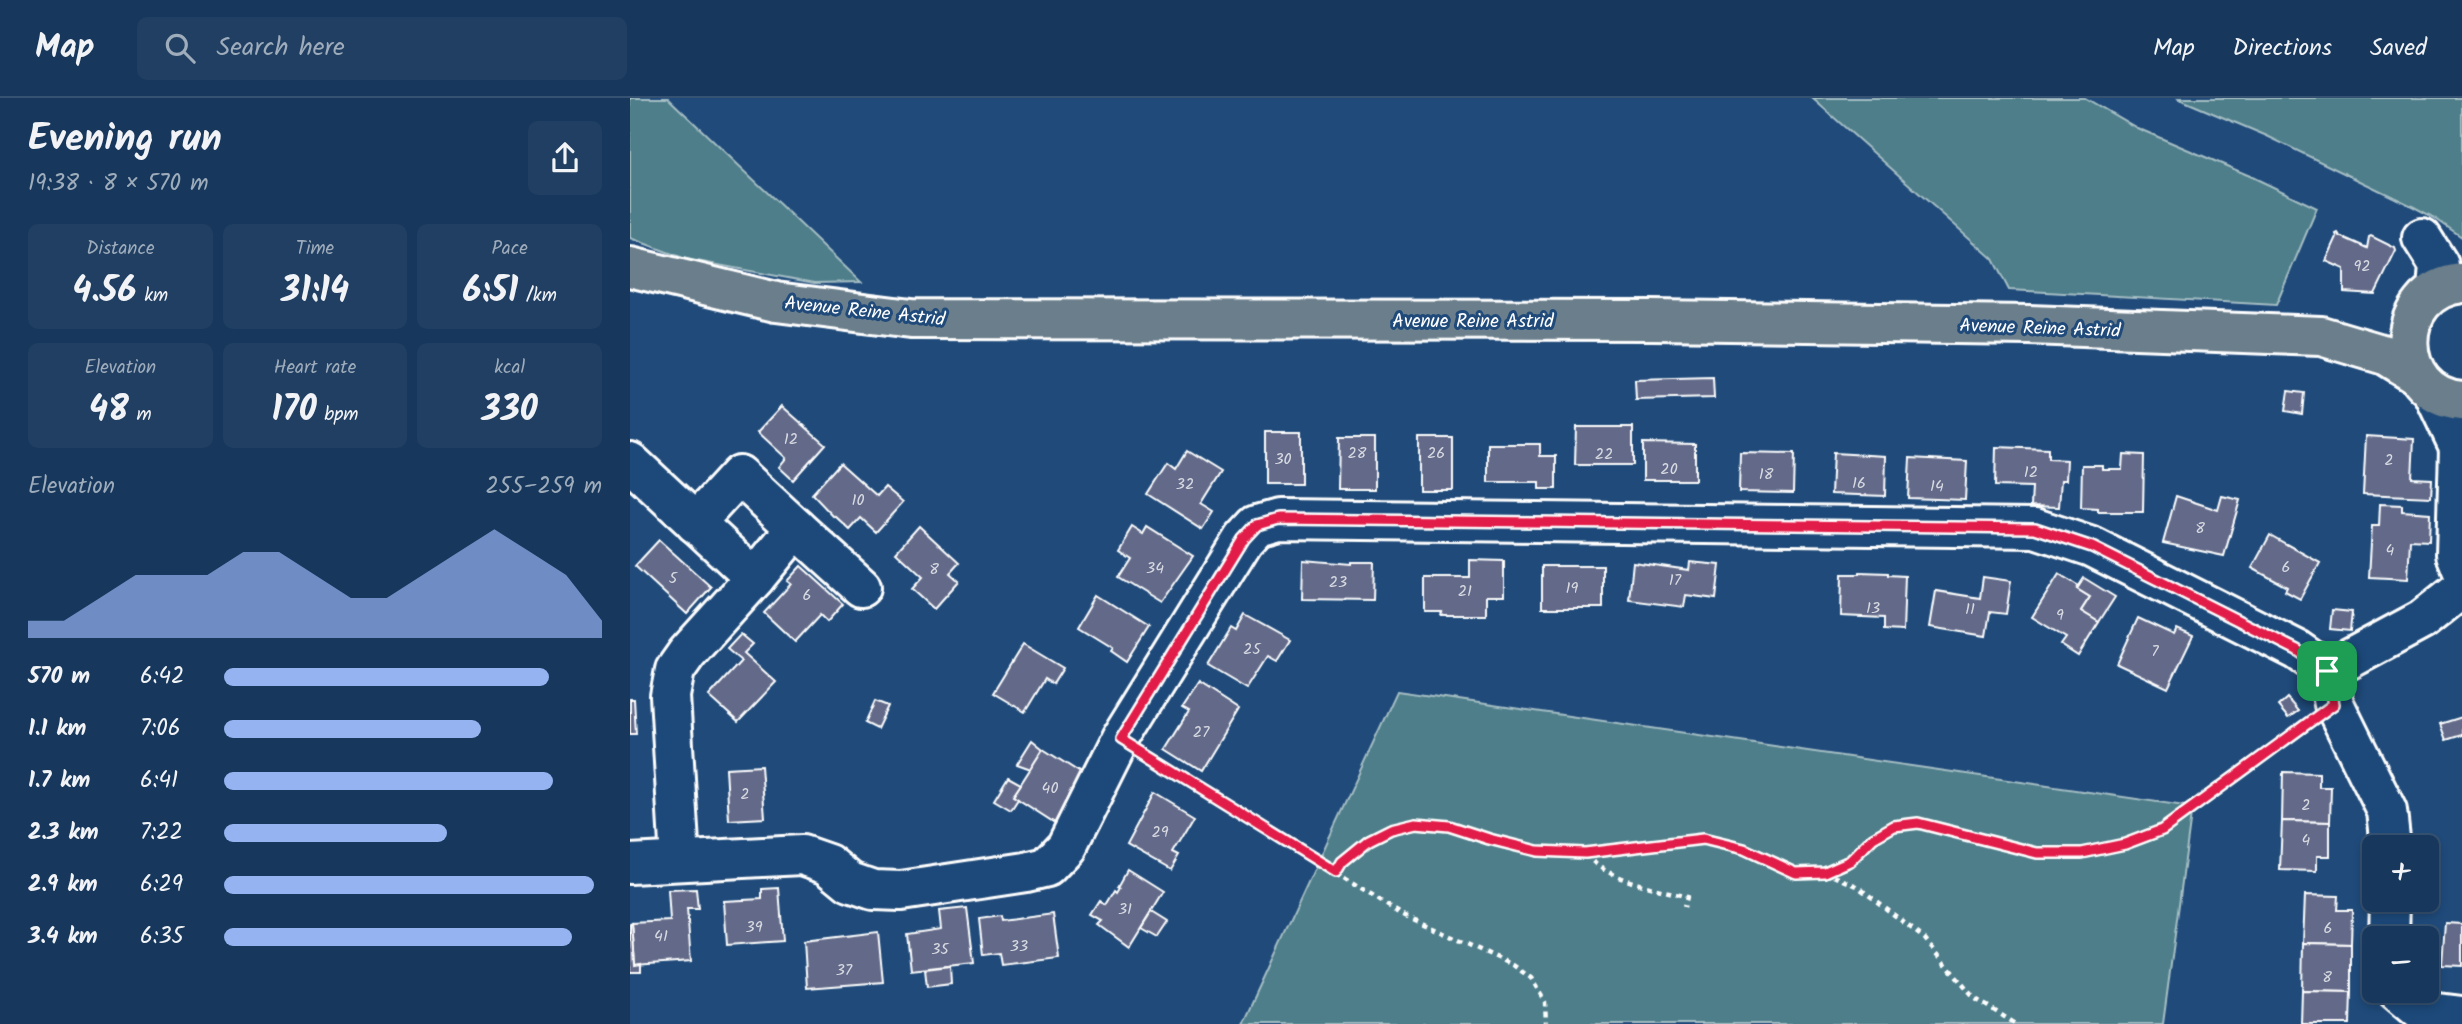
<!DOCTYPE html>
<html lang="en">
<head>
<meta charset="utf-8">
<style>
	body { margin:0; font-family:Kalam,sans-serif; background:#203f62; color:#f1f3f6; height:100vh; display:flex; flex-direction:column; font-size:26px; white-space:nowrap }
	* { box-sizing:border-box; margin:0 }
	p { font-size:23px; color:#9eacbb }
	.icon { flex:none; width:38px; height:38px; fill:none; stroke:currentColor; stroke-width:2; stroke-linecap:round; stroke-linejoin:round }
	.map { position:relative; flex:1; overflow:hidden }
	.drawer { display:flex; flex-direction:column; background:#17385c; width:630px }
	.drawer>* { flex:none }
	.buttons { position:absolute; left:1732px; top:737px; display:grid; gap:14px }
	.buttons a { display:grid; place-items:center; width:77px; height:77px; border-radius:10px; background:#17385c; box-shadow:0 4px 10px #0003,0 0 0 2px #365272; font-size:35px }
	.pin { position:absolute; display:grid; place-items:center; width:60px; height:60px; color:#fff; margin:-30px; border-radius:14px; box-shadow:0 4px 10px #0006 }
	.round { display:grid; place-items:center; flex:none; width:74px; height:74px; border-radius:10px; background:#203f62 }
	.summary { display:flex; align-items:center; justify-content:space-between; height:119px; padding:0 28px }
	h1 { font-size:38px; font-weight:700; line-height:52px }
	.metrics { display:grid; grid-template-columns:repeat(3,1fr); gap:10px; height:119px; padding:7px 28px }
	.metrics div { display:grid; align-content:center; border-radius:10px; background:#203f62; text-align:center }
	.metrics b { font-size:35px; font-weight:700 }
	.metrics small { font-size:19px; font-weight:400 }
	.metrics p { font-size:19px }
	.chart { height:196px; padding:14px 28px }
	.chart p { display:flex; justify-content:space-between }
	.chart svg { width:100%; height:126px; margin-top:7px; fill:#95b2f1; opacity:.7 }
	ul { padding:0 28px; list-style:none; font-size:23px }
	li { display:grid; grid-template-columns:112px 84px 1fr; align-items:center; height:52px }
	li i { height:18px; border-radius:9px; background:#95b2f1 }
	header { display:flex; align-items:center; gap:42px; box-sizing:border-box; height:98px; padding:0 35px; background:#17385c; border-bottom:2px solid #365272 }
	header strong { font-size:33px }
	nav { display:flex; gap:38px; margin-inline-start:auto; font-size:24px }
	.search { width:490px; height:63px; background:#203f62; display:flex; align-items:center; gap:18px; box-sizing:border-box; padding:0 24px; border-radius:10px; color:#9eacbb; font-size:26px }
	main { display:flex; flex:1; min-height:0 }
	.map>svg:first-child { display:block }
	.green { fill:#4d7e8a; stroke:#a6bec4; stroke-width:2 }
	.building { fill:#636b89; stroke:#fff; stroke-width:2 }
	.lines { fill:none; stroke-linecap:round; stroke-linejoin:round }
	.minor-casing { stroke:#fff; stroke-width:44 }
	.major-casing { stroke:#fff; stroke-width:44 }
	.path { stroke:#fff; stroke-width:4.5; stroke-dasharray:5 5; stroke-linecap:butt }
	.minor { stroke:#1f4a7a; stroke-width:38 }
	.major { stroke:#6b7e8b; stroke-width:38 }
	.route-casing { stroke:#fff; stroke-width:14 }
	.route { stroke:#e11d48; stroke-width:9 }
	.labels { text-anchor:middle; stroke-width:6; stroke-linejoin:round; paint-order:stroke }
	.number-label { font-size:16px; fill:#d8dae2 }
	.street-label { font-size:19px; fill:#fff; stroke:#1f4a7a }
</style>
</head>
<body>
<header>
<strong>Map</strong>
<div class="search"><svg class="icon" aria-label="search" viewBox="0 0 24 24"><circle cx="10" cy="10" r="6"/><path d="M15 15l6 6"/></svg>Search here</div>
<nav><a>Map</a><a>Directions</a><a>Saved</a></nav>
</header>
<main>
<section class="drawer">
<div class="summary"><div><h1>Evening run</h1><p>19:38 · 8 × 570 m</p></div><a class="round"><svg class="icon" aria-label="share" viewBox="0 0 24 24"><path d="M12 15V3M7 8l5-5 5 5M5 13v7h14v-7"/></svg></a></div>
<div class="metrics">
<div><p>Distance</p><b>4.56<small> km</small></b></div>
<div><p>Time</p><b>31:14</b></div>
<div><p>Pace</p><b>6:51<small> /km</small></b></div>
</div>
<div class="metrics">
<div><p>Elevation</p><b>48<small> m</small></b></div>
<div><p>Heart rate</p><b>170<small> bpm</small></b></div>
<div><p>kcal</p><b>330</b></div>
</div>
<div class="chart"><p><span>Elevation</span>255–259 m</p>
<svg viewBox="0 0 160 44" preserveAspectRatio="none"><path d="M0 44V38L10 38L20 30L30 22L40 22L50 22L60 14L70 14L80 22L90 30L100 30L110 22L120 14L130 6L140 14L150 22L160 38V44z"/></svg>
</div>
<ul>
<li><b>570 m</b>6:42<i style="width:86%"></i></li>
<li><b>1.1 km</b>7:06<i style="width:68%"></i></li>
<li><b>1.7 km</b>6:41<i style="width:87%"></i></li>
<li><b>2.3 km</b>7:22<i style="width:59%"></i></li>
<li><b>2.9 km</b>6:29<i style="width:98%"></i></li>
<li><b>3.4 km</b>6:35<i style="width:92%"></i></li>
</ul>
</section>
<div class="map">
<svg width="1832" height="926" viewBox="0 0 1832 926">
	<rect width="100%" height="100%" fill="#1f4a7a"/>
	<filter id="ink" filterUnits="userSpaceOnUse"><feTurbulence type="fractalNoise" baseFrequency=".0143" numOctaves="2"/><feDisplacementMap in="SourceGraphic" scale="14" xChannelSelector="R" yChannelSelector="G"/><feConvolveMatrix kernelMatrix="1 2 1 2 8 2 1 2 1" color-interpolation-filters="sRGB"/></filter>
	<g filter="url(#ink)">
		<g class="green">
			<polygon points="0,0 38,0 231,184 185,185 56,161 0,140"/>
			<polygon points="1182,0 1455,0 1507,30 1620,78 1687,110 1646,207 1379,192 1363,161"/>
			<polygon points="1547,0 1832,0 1832,139 1803,119 1784,109 1637,38"/>
			<polygon points="767,593 1562,709 1533,926 613,926"/>
		</g>
		<g class="building">
			<polygon points="1708,135 1710,138 1737,150 1739,139 1741,138 1765,150 1766,153 1745,196 1714,194 1714,171 1696,163 1707,139 1706,136"/>
			<polygon points="1083,280 1084,300 1006,302 1005,282"/>
			<polygon points="1658,293 1674,295 1672,316 1655,313"/>
			<polygon points="152,308 195,346 163,382 149,369 156,360 128,334"/>
			<polygon points="946,329 1003,329 1003,367 945,367"/>
			<rect x="635" y="334" width="36" height="52"/>
			<polygon points="1736,338 1784,341 1782,380 1802,381 1801,399 1733,396"/>
			<polygon points="709,340 745,340 745,391 708,391"/>
			<rect x="789" y="340" width="34" height="52"/>
			<polygon points="1013,345 1065,346 1065,382 1013,382"/>
			<polygon points="858,346 910,346 910,358 926,358 926,391 909,391 909,384 858,384"/>
			<polygon points="1366,349 1418,351 1418,361 1437,362 1436,382 1431,382 1429,409 1401,408 1402,389 1365,388"/>
			<polygon points="557,353 591,374 571,406 584,414 573,431 518,396 538,365 546,371"/>
			<polygon points="1110,355 1164,356 1163,395 1109,394"/>
			<polygon points="1203,355 1256,358 1255,398 1201,396"/>
			<polygon points="1493,356 1514,357 1513,414 1468,414 1468,411 1451,410 1452,367 1472,367 1472,371 1492,371"/>
			<polygon points="1280,360 1337,363 1335,402 1278,400"/>
			<polygon points="210,365 247,398 255,389 273,404 246,434 231,420 220,432 205,418 204,419 182,396"/>
			<polygon points="1546,398 1588,412 1592,398 1610,402 1594,458 1533,445"/>
			<polygon points="1750,406 1772,407 1772,413 1800,415 1799,443 1780,442 1778,481 1739,479 1742,428 1749,428"/>
			<polygon points="289,428 329,465 320,475 329,483 304,511 282,491 293,479 266,454"/>
			<polygon points="502,429 513,436 517,429 563,458 530,505 488,479 500,460 488,452"/>
			<polygon points="1640,437 1690,465 1670,501 1655,493 1657,489 1622,470"/>
			<polygon points="29,442 81,489 57,516 5,468"/>
			<polygon points="673,462 721,466 721,464 744,464 743,502 672,501"/>
			<polygon points="840,462 874,463 874,498 856,498 856,517 811,517 812,514 795,514 795,480 840,480"/>
			<polygon points="1003,464 1059,472 1060,464 1090,467 1086,501 1056,497 1054,509 999,502"/>
			<polygon points="171,468 213,506 197,524 190,517 165,544 134,515 161,486 157,483"/>
			<rect x="912" y="468" width="61" height="42"/>
			<polygon points="1230,474 1258,475 1258,477 1275,478 1273,533 1254,532 1254,520 1211,518 1212,476 1230,476"/>
			<polygon points="1429,476 1449,488 1447,491 1460,499 1451,513 1469,524 1448,558 1431,547 1436,540 1402,519"/>
			<polygon points="1353,479 1381,483 1376,516 1360,514 1356,538 1300,529 1306,493 1350,500"/>
			<polygon points="1454,480 1485,499 1469,524 1451,513 1460,499 1447,491"/>
			<polygon points="468,497 519,529 497,564 481,553 483,550 449,529"/>
			<polygon points="1702,512 1722,514 1720,533 1700,531"/>
			<polygon points="615,517 660,542 647,563 638,558 617,591 578,568 601,530 606,533"/>
			<polygon points="1508,520 1544,537 1547,531 1563,538 1538,590 1487,566"/>
			<polygon points="111,536 123,546 114,555 146,584 108,624 79,598 111,563 97,551"/>
			<polygon points="393,546 433,570 423,586 415,581 395,614 363,595"/>
			<polygon points="568,586 608,612 571,673 536,651 559,614 552,610"/>
			<polygon points="1657,600 1668,613 1658,620 1648,608"/>
			<polygon points="0,601 4,601 6,636 0,636"/>
			<polygon points="245,603 258,608 247,631 235,625"/>
			<polygon points="1832,619 1832,637 1816,642 1810,626"/>
			<polygon points="402,642 413,651 401,671 387,666"/>
			<polygon points="413,651 457,679 428,727 383,698"/>
			<polygon points="131,668 135,720 99,722 96,670"/>
			<polygon points="1653,674 1689,675 1689,689 1701,689 1700,724 1652,723"/>
			<polygon points="378,679 391,686 383,698 388,701 381,712 364,702"/>
			<polygon points="525,694 565,718 543,755 549,758 540,773 496,748"/>
			<polygon points="1652,723 1700,724 1700,758 1687,758 1687,773 1650,772"/>
			<polygon points="498,772 533,794 499,849 469,827 473,823 462,817 471,803 477,807 486,792 488,794 491,789 489,788"/>
			<polygon points="149,790 153,843 97,847 94,803 132,801 132,791"/>
			<polygon points="66,791 68,811 57,811 61,863 5,867 2,825 40,823 38,792"/>
			<polygon points="1675,797 1708,798 1707,812 1722,812 1721,846 1673,845"/>
			<polygon points="337,810 344,865 281,872 277,836 311,831 309,813"/>
			<polygon points="521,814 537,824 527,839 511,830"/>
			<polygon points="423,816 429,860 371,867 369,855 353,857 349,821 370,818 371,823"/>
			<polygon points="2,825 5,867 11,866 11,874 0,874 0,826"/>
			<polygon points="1815,825 1832,826 1832,868 1812,867"/>
			<polygon points="248,834 253,884 177,890 174,843"/>
			<polygon points="1673,845 1721,846 1721,894 1672,893"/>
			<polygon points="320,868 321,886 297,889 295,871"/>
			<polygon points="1672,893 1721,894 1720,926 1671,926"/>
		</g>
		<g class="lines">
			<defs>
				<g id="minor">
					<polyline points="1792,140 1809,167 1807,192"/>
					<polyline points="1803,294 1829,349 1826,456 1832,471"/>
					<polyline points="0,364 125,480 57,555 45,572 40,598 50,763"/>
					<polyline points="65,425 109,377 166,430 125,480"/>
					<polyline points="166,430 231,489"/>
					<polyline points="1697,573 1704,606 1757,713 1761,749"/>
					<polyline points="1697,573 1792,522 1832,490"/>
					<polyline points="0,766 172,757 198,766 220,784 243,792 271,793 396,774 417,769 436,749 490,641 614,441 627,427 648,421 1405,430 1462,449 1667,552 1697,573"/>
					<polyline points="1759,840 1760,802"/>
					<polyline points="1767,892 1792,913 1832,918"/>
				</g>
				<g id="major">
					<polyline points="0,169 146,204 281,221 1022,222 1399,227 1691,238 1755,257 1787,277"/>
					<path d="M1832 185C1760 192 1761 297 1832 303"/>
				</g>
			</defs>
			<use href="#minor" class="minor-casing"/>
			<use href="#major" class="major-casing"/>
			<g class="path">
				<polyline points="519,658 771,816 883,867 901,880 915,904 916,926"/>
				<path d="M956 756C976 783 1025 789 1057 799L1054 809"/>
				<polyline points="706,773 712,764 739,742 761,731 786,725 819,728 859,741 907,753 955,756 1073,741 1114,751 1166,774 1195,774 1220,763 1243,740 1264,728 1288,725 1407,755 1452,755 1495,746 1532,732 1675,627"/>
				<polyline points="1195,774 1227,788 1295,841 1344,900 1386,926"/>
			</g>
			<use href="#minor" class="minor"/>
			<use href="#major" class="major"/>
		</g>
	</g>
	<g class="lines" filter="url(#ink)">
		<defs>
			<polygon id="route" points="648,421 1405,430 1462,449 1667,552 1697,573 1704,606 1532,732 1495,746 1452,755 1407,755 1288,725 1264,728 1243,740 1220,763 1195,774 1166,775 1114,751 1073,741 955,755 907,753 859,741 819,728 786,725 761,731 739,742 712,764 706,774 491,641 614,441 627,427"/>
		</defs>
		<use href="#route" class="route-casing"/>
		<use href="#route" class="route"/>
	</g>
	<g class="labels">
		<g class="number-label">
			<text x="1732" y="173">92</text>
			<text x="161" y="346">12</text>
			<text x="727" y="360">28</text>
			<text x="806" y="360">26</text>
			<text x="974" y="361">22</text>
			<text x="653" y="366">30</text>
			<text x="1759" y="367">2</text>
			<text x="1039" y="376">20</text>
			<text x="1401" y="379">12</text>
			<text x="1136" y="381">18</text>
			<text x="1229" y="390">16</text>
			<text x="555" y="391">32</text>
			<text x="1307" y="393">14</text>
			<text x="228" y="407">10</text>
			<text x="1570" y="435">8</text>
			<text x="1760" y="457">4</text>
			<text x="1656" y="474">6</text>
			<text x="525" y="475">34</text>
			<text x="304" y="476">8</text>
			<text x="43" y="485">5</text>
			<text x="1045" y="487">17</text>
			<text x="708" y="489">23</text>
			<text x="942" y="495">19</text>
			<text x="835" y="498">21</text>
			<text x="177" y="502">6</text>
			<text x="1243" y="515">13</text>
			<text x="1340" y="516">11</text>
			<text x="1430" y="522">9</text>
			<text x="622" y="556">25</text>
			<text x="1525" y="558">7</text>
			<text x="571" y="639">27</text>
			<text x="420" y="695">40</text>
			<text x="115" y="701">2</text>
			<text x="1676" y="712">2</text>
			<text x="530" y="739">29</text>
			<text x="1676" y="747">4</text>
			<text x="495" y="816">31</text>
			<text x="124" y="834">39</text>
			<text x="1698" y="835">6</text>
			<text x="31" y="843">41</text>
			<text x="389" y="853">33</text>
			<text x="310" y="856">35</text>
			<text x="214" y="877">37</text>
			<text x="1697" y="884">8</text>
		</g>
		<g class="street-label">
			<text transform="translate(235 212) rotate(6)" y="7">Avenue Reine Astrid</text>
			<text x="843" y="229">Avenue Reine Astrid</text>
			<text transform="translate(1410 229) rotate(2)" y="7">Avenue Reine Astrid</text>
		</g>
	</g>
</svg>
<div class="buttons">
<a>+</a>
<a>−</a>
</div>
<div class="pin" style="left:1697px;top:573px;background:#1e9e55"><svg class="icon" aria-label="arrive" viewBox="0 0 24 24"><path d="M6 21V4h12l-3 4 3 4H6"/></svg></div>
</div>
</main>
</body>
</html>
